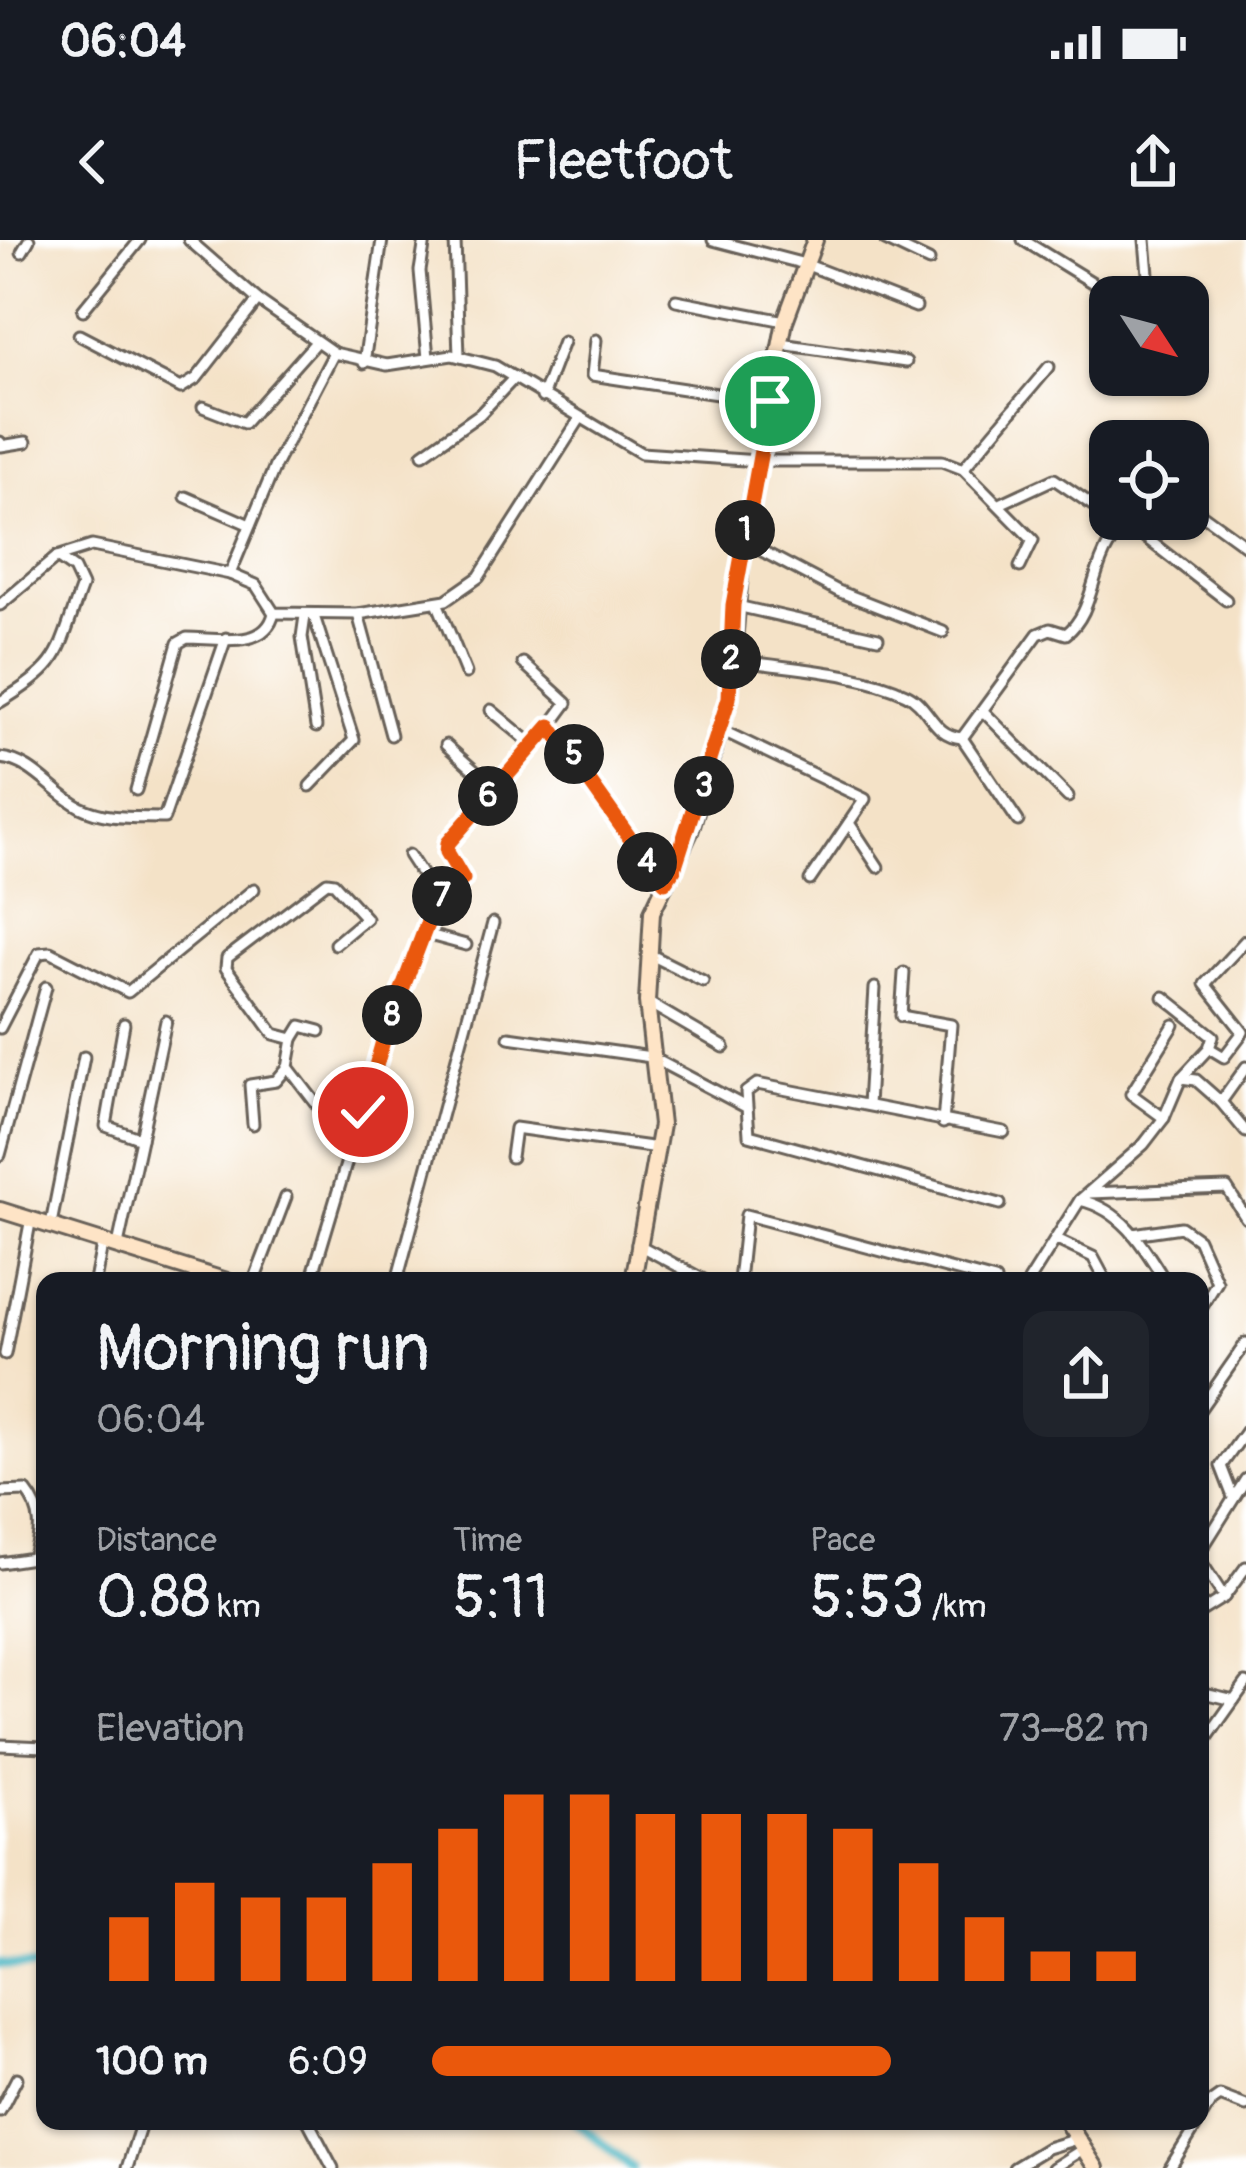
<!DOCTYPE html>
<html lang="en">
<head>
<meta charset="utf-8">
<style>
	body { margin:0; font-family:Pangolin,sans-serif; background:#20242c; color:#f1f3f6; height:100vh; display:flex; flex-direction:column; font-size:45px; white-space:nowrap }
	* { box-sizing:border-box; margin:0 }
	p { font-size:39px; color:#9ea1a6 }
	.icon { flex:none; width:66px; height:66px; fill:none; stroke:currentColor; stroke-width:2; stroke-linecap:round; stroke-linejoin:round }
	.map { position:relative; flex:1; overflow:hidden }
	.panel { position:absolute; left:36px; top:1032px; width:1173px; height:858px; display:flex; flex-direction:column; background:#171b24; border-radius:24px; box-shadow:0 3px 9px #0004 }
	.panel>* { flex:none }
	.needle { width:78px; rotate:126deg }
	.fabs { position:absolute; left:1089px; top:36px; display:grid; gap:24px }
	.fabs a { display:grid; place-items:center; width:120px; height:120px; border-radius:24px; background:#171b24; box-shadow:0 3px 9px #0004; font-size:60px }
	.pin { position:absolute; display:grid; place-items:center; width:102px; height:102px; color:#fff; margin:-51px; border:6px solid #fff; border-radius:50%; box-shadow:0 3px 12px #0007 }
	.km { position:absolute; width:60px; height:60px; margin:-30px; border-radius:50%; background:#222; color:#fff; font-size:33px; line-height:60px; text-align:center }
	.round { display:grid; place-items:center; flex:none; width:126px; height:126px; border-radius:24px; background:#20242c }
	.summary { display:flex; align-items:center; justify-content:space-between; height:204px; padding:0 60px }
	h1 { font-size:66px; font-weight:600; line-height:90px }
	.metrics { display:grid; grid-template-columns:repeat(3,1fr); gap:18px; height:204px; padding:12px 60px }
	.metrics div { display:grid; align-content:center }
	.metrics b { font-size:60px; font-weight:600 }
	.metrics small { font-size:33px; font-weight:400 }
	.metrics p { font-size:33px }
	.chart { height:336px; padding:24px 60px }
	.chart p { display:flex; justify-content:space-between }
	.chart svg { width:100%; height:216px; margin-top:12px; stroke:#ea580c; stroke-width:6 }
	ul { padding:0 60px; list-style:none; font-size:39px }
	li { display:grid; grid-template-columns:192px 144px 1fr; align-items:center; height:90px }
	li i { height:30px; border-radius:15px; background:#ea580c }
	.status { display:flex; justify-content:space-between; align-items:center; height:84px; padding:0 60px; background:#171b24; direction:ltr }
	.status svg { height:33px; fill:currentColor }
	header { display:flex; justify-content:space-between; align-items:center; height:156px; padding:0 60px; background:#171b24; font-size:54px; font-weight:600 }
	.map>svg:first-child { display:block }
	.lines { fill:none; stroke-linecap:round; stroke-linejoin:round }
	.canal { stroke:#48b6c3; stroke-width:9 }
	.street-casing { stroke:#686158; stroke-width:15 }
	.secondary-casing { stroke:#686158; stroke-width:20 }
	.street { stroke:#fff; stroke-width:9 }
	.secondary { stroke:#fee4c6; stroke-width:14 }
	.route-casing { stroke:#fff; stroke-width:24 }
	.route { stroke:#ea580c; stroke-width:15 }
</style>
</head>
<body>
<div class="status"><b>06:04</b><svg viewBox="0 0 49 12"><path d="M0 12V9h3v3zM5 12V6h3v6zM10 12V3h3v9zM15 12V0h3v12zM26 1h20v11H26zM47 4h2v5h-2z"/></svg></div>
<header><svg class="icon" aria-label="back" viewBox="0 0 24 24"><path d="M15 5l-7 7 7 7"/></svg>Fleetfoot<svg class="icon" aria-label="share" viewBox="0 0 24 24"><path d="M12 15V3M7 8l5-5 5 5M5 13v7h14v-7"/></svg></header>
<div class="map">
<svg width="1246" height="1928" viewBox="0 0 1246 1928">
	<rect width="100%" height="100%" fill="#fff"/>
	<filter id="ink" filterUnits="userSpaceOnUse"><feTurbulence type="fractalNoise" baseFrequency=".00833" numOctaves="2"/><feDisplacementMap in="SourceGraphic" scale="24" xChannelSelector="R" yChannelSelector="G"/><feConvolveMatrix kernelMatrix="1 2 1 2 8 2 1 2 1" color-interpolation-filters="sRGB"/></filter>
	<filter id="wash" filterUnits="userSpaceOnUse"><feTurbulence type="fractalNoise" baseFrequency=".004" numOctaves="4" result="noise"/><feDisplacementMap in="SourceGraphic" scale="48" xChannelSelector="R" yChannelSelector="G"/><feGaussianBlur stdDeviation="2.7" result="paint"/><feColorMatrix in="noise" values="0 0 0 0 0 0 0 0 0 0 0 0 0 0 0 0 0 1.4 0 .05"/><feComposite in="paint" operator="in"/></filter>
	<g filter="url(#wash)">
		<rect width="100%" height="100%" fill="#f4e2c7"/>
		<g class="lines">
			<g class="canal">
				<polyline points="0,1724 45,1728"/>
				<polyline points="575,1881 632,1928"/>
			</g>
		</g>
	</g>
	<g filter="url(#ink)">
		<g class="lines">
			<defs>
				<g id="street">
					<polyline points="189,0 258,60 334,113 387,125 452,115 495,126 641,213 759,221 942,221 963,229 1033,300 1020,327"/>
					<polyline points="425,0 420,31 428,118"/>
					<polyline points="455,0 459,116"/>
					<polyline points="713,0 805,24 916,67"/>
					<polyline points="885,0 929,21"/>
					<polyline points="1023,0 1098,46"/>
					<polyline points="1145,0 1150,57"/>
					<polyline points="22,12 29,0"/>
					<polyline points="676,60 785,81"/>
					<polyline points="83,70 140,0"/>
					<polyline points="79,95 181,148 197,138 258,60"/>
					<polyline points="596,100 592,135 770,162"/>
					<polyline points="781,104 906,122"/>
					<polyline points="364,123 382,0"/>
					<polyline points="542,157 563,102"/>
					<polyline points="203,167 244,183 315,103"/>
					<polyline points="0,202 1,206 26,202"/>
					<polyline points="423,214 480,174 515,137"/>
					<polyline points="963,229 1049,127"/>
					<polyline points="186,257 250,285"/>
					<polyline points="1002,263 1054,239 1110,277"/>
					<polyline points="1188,264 1246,306"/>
					<polyline points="1128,284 1226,360"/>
					<polyline points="743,301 838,351 943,392"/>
					<polyline points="230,334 275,226 334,113"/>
					<polyline points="437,362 466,433"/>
					<polyline points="0,365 57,317 92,306 230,334 256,345 274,373 358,374 446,360 479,337 579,180"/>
					<polyline points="737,366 878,398"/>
					<polyline points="358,374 391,495"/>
					<polyline points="305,376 302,397 316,487"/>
					<path d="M731 419C786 429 855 430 906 454 930 465 932 496 962 498L1038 394 1050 389 1066 394C1103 366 1085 300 1141 279"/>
					<polyline points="523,423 567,463 550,486"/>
					<path d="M0 462C64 424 57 413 82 346L74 329 57 317"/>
					<polyline points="491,470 533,505"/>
					<polyline points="984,472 1068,557"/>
					<polyline points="721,490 865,559 810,640"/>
					<polyline points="962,498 1018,581"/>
					<polyline points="446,505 494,548"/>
					<path d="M0 518C33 521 52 552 80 567 106 580 135 577 164 578L226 398"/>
					<polyline points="310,546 354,500 314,376"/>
					<path d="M136 550 178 403 187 398C217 398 266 410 274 373"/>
					<polyline points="849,583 878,627"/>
					<polyline points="409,615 437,658"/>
					<polyline points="422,693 466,705"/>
					<polyline points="335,704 366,678 334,643 327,642 227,718 226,728 274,794 293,799 288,827 328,879 358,890"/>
					<polyline points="649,714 703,741"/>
					<polyline points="904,733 901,776 951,785 943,883"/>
					<polyline points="1164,757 1213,796 1209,808 1181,838"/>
					<polyline points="647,762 724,807"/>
					<polyline points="0,788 39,713 50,712 128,752 254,649"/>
					<polyline points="509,797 651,817 744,866"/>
					<polyline points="293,799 301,786 320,791"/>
					<polyline points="1209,808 1224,817 1243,792 1205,744 1246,700"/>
					<polyline points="1221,862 1246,892"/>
					<polyline points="868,865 875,748"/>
					<polyline points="363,872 388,880 395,856"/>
					<polyline points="1164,878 1131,854 1174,785"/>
					<polyline points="253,884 250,845 276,841 288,827"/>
					<polyline points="141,899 166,781"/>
					<polyline points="0,915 46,747"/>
					<polyline points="511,917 515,888 658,908"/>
					<polyline points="1089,953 1227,948 1246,978"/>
					<path d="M1080 960C1123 970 1143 1005 1165 1041"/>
					<polyline points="1000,964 749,895 746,852 757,844 1004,892"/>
					<polyline points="51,984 84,817"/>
					<polyline points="1133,994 1181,987 1198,999 1217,1042 1200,1070"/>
					<polyline points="1059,1001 1093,1017 1106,1041"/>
					<polyline points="637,1004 706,1041"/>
					<polyline points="118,1005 141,899 106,886 124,784"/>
					<polyline points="95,1041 103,1000"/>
					<polyline points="254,1041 286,957"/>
					<polyline points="311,1041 385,794 422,693 437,658 463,639 447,612 448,603 550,486 665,642"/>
					<polyline points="397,1041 493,683"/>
					<polyline points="739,1041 746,975 995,1041"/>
					<polyline points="1029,1041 1080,960 1144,904 1164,878 1181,838 1196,840 1221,862 1246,827"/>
					<polyline points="5,1114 31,978"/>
					<polyline points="1200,1169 1246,1103"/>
					<path d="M0 1252 26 1251C43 1272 42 1293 33 1318L0 1323"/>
					<polyline points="1233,1257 1221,1226 1246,1191"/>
					<polyline points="1200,1312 1246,1239"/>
					<polyline points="1200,1320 1224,1357"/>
					<polyline points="1200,1372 1224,1357 1246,1327"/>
					<polyline points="1200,1452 1234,1460"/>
					<polyline points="0,1505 45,1507"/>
					<polyline points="1200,1508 1246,1443"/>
					<polyline points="0,1871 17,1838"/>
					<polyline points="308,1881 333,1928"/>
					<polyline points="127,1928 142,1881"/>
					<polyline points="1014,1928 1047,1908 1077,1899"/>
					<polyline points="1053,1928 1083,1909"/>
					<polyline points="1170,1928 1210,1863 1220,1856 1246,1866"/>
				</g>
				<g id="secondary">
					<polyline points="0,970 227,1041"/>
					<polyline points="633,1041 661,885 647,762 652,672 690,592 729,458 743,301 785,81 815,0"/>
					<polyline points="1066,1881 1096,1928"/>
				</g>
			</defs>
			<use href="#street" class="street-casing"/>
			<use href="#secondary" class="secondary-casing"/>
			<use href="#street" class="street"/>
			<use href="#secondary" class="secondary"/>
		</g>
	</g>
	<g class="lines" filter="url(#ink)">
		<defs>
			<polyline id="route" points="363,872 385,794 437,658 463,639 447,612 448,603 550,486 651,628 665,642 674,629 729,458 733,365 770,161"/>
		</defs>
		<use href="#route" class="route-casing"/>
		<use href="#route" class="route"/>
	</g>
</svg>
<div class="fabs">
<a><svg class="needle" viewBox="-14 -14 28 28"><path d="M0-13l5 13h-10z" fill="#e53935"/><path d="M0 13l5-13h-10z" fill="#9ea1a6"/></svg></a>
<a><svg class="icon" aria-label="locate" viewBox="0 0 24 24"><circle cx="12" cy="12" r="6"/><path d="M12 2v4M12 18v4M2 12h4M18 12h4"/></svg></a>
</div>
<div class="pin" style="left:770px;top:161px;background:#1e9e55"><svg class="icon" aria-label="arrive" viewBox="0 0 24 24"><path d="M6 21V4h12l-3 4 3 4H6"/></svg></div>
<div class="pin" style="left:363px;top:872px;background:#d93025"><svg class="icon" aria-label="check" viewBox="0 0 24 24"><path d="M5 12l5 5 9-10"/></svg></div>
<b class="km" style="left:745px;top:290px">1</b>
<b class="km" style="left:731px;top:419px">2</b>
<b class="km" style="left:704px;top:546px">3</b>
<b class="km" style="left:647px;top:622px">4</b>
<b class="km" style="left:574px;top:514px">5</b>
<b class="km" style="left:488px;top:556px">6</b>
<b class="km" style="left:442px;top:656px">7</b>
<b class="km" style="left:392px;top:775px">8</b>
<section class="panel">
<div class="summary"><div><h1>Morning run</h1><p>06:04</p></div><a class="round"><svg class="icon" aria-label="share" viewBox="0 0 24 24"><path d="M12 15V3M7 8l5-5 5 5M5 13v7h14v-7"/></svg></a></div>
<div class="metrics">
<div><p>Distance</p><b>0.88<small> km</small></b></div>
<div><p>Time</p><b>5:11</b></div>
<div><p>Pace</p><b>5:53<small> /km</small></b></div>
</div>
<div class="chart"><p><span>Elevation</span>73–82 m</p>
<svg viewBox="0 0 160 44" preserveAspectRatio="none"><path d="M5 44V31M15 44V24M25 44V27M35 44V27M45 44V20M55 44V13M65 44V6M75 44V6M85 44V10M95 44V10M105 44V10M115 44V13M125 44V20M135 44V31M145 44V38M155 44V38"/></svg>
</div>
<ul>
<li><b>100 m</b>6:09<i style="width:64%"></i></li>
</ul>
</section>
</div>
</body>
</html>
